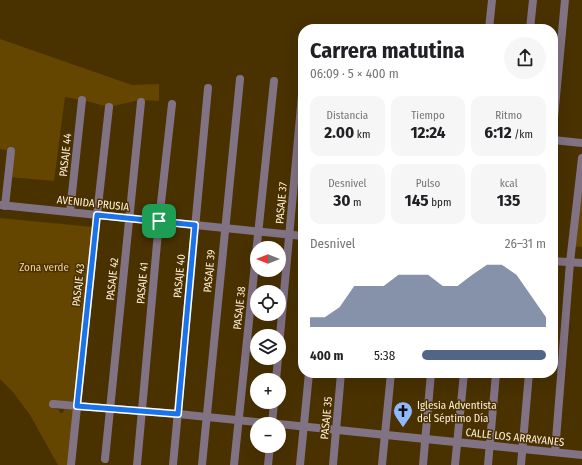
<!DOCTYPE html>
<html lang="es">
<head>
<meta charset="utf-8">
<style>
	body { margin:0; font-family:"Fira Sans Condensed",sans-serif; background:#f6f6f6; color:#202124; height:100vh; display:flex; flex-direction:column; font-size:15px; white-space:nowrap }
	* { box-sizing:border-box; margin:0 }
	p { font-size:13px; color:#757577 }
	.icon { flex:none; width:22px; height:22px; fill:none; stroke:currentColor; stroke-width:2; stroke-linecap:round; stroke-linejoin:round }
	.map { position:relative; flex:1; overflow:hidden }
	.side { position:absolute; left:298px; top:24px; width:260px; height:354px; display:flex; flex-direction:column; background:#fff; border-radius:16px; box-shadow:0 4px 16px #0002 }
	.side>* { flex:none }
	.needle { width:26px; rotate:270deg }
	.buttons { position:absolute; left:250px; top:241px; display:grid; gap:8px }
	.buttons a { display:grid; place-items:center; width:36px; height:36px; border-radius:50%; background:#fff; box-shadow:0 4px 16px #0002; font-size:20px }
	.pin { position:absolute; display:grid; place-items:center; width:34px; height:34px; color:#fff; margin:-17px; border-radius:8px; box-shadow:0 2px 6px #0006 }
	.round { display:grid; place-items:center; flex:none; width:42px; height:42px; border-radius:21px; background:#f6f6f6 }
	.headline { display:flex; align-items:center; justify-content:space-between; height:68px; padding:0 12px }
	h1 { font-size:22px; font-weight:700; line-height:30px }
	.stats { display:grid; grid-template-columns:repeat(3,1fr); gap:6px; height:68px; padding:4px 12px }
	.stats div { display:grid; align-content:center; border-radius:10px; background:#f6f6f6; text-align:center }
	.stats b { font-size:17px; font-weight:700 }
	.stats small { font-size:11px; font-weight:400 }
	.stats p { font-size:11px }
	.chart { height:112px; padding:8px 12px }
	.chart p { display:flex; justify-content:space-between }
	.chart svg { width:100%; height:72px; margin-top:4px; fill:#526586; opacity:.7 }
	ul { padding:0 12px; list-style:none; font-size:13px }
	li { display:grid; grid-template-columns:64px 48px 1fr; align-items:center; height:30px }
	li i { height:10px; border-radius:5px; background:#526586 }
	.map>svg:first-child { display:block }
	.green { fill:#644600 }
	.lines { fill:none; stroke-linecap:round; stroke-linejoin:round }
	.street { stroke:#817284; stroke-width:8 }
	.route-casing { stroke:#fff; stroke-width:8 }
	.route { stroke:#1a73e8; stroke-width:5 }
	.labels { text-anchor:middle; stroke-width:3; stroke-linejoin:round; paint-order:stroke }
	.street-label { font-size:11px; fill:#fff0d8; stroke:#493100 }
	.park-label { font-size:11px; fill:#f4d49c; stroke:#493100 }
	.poi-label { font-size:11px; fill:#fff0d8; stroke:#493100; text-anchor:start }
</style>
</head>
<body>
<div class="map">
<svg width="582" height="465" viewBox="0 0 582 465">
	<rect width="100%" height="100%" fill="#493100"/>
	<g class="green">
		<polygon points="0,39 132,85 159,84 159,101 140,100 109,107 82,100 65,97 54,181 9,177 11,151 0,149"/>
		<polygon points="582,158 582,247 572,246"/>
		<polygon points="0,218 93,227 75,401 53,401 53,408 59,410 60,413 63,413 64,409 76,410 70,465 58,465 30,415 13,392 0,379"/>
	</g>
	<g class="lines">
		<g class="street">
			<polyline points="489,29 492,0"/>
			<polyline points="530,29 533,0"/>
			<polyline points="553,129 565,0"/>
			<polyline points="553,140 582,143"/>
			<polyline points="0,205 303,236"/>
			<polyline points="5,206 11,151"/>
			<polyline points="70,212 82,100"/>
			<polyline points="553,261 582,263"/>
			<polyline points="279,347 303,84"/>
			<polyline points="276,380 278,358"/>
			<polyline points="53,404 178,414 276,424"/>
			<polyline points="272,424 274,402"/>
			<polyline points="279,424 582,455"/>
			<polyline points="555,452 570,262 582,158"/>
			<polyline points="105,459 141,102"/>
			<polyline points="71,465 97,215 109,107"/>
			<polyline points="137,465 159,221 172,104"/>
			<polyline points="173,465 208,88"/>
			<polyline points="202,465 240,79"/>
			<polyline points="234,465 274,81"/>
			<polyline points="268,465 270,446"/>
			<polyline points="300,465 309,373"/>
			<polyline points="333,465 341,373"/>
			<polyline points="382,465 391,373"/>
			<polyline points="423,465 431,373"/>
			<polyline points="455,465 464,373"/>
			<polyline points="488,465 496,373"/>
			<polyline points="521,465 529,373"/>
		</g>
	</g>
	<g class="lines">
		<defs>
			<polygon id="route" points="97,215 195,225 178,414 77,406"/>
		</defs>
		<use href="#route" class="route-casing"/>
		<use href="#route" class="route"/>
	</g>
	<defs>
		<symbol id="church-pin" viewBox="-11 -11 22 30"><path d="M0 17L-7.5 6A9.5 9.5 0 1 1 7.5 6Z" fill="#90b8fd" stroke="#493100"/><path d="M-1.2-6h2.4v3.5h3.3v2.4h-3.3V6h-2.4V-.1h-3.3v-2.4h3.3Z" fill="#111"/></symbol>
	</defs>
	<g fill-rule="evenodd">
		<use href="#church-pin" x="392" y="400" width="22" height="30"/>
	</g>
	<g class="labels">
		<g class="street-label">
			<text transform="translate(65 155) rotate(-84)" y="4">PASAJE 44</text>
			<text transform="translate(93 203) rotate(6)" y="4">AVENIDA PRUSIA</text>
			<text transform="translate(281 203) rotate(-85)" y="4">PASAJE 37</text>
			<text transform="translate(209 271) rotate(-85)" y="4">PASAJE 39</text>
			<text transform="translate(179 276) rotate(-85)" y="4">PASAJE 40</text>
			<text transform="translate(112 279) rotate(-84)" y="4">PASAJE 42</text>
			<text transform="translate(142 283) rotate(-85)" y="4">PASAJE 41</text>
			<text transform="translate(78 285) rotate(-84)" y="4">PASAJE 43</text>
			<text transform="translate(239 308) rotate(-84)" y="4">PASAJE 38</text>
			<text transform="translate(326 418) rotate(-85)" y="4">PASAJE 35</text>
			<text transform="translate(515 437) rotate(6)" y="4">CALLE LOS ARRAYANES</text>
		</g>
		<g class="park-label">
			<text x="44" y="271">Zona verde</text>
		</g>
		<g class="poi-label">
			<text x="417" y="409">Iglesia Adventista<tspan x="417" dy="13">del Séptimo Día</tspan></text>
		</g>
	</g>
</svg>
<div class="buttons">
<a><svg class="needle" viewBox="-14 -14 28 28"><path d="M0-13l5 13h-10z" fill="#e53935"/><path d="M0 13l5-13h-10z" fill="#757577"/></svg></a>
<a><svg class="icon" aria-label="locate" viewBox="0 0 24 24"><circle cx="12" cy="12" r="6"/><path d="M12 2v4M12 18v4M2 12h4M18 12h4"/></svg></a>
<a><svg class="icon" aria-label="layers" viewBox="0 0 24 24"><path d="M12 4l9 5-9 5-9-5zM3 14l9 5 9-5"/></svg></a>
<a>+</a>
<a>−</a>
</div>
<div class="pin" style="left:159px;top:221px;background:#1e9e55"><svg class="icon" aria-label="arrive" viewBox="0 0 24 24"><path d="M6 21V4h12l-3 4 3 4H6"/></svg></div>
<section class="side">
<div class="headline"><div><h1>Carrera matutina</h1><p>06:09 · 5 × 400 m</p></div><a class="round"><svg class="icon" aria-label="share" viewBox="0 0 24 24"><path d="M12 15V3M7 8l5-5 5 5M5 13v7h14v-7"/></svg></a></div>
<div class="stats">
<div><p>Distancia</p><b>2.00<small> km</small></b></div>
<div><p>Tiempo</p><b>12:24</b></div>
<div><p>Ritmo</p><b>6:12<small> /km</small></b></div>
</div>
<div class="stats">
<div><p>Desnivel</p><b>30<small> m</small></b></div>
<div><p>Pulso</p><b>145<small> bpm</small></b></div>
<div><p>kcal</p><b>135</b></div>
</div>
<div class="chart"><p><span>Desnivel</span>26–31 m</p>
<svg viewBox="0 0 160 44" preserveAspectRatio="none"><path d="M0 44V38L10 38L20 32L30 19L40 19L50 19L60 12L70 12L80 12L90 19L100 19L110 12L120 6L130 6L140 12L150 25L160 38V44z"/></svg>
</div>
<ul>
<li><b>400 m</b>5:38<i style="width:100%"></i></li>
</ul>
</section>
</div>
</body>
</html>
